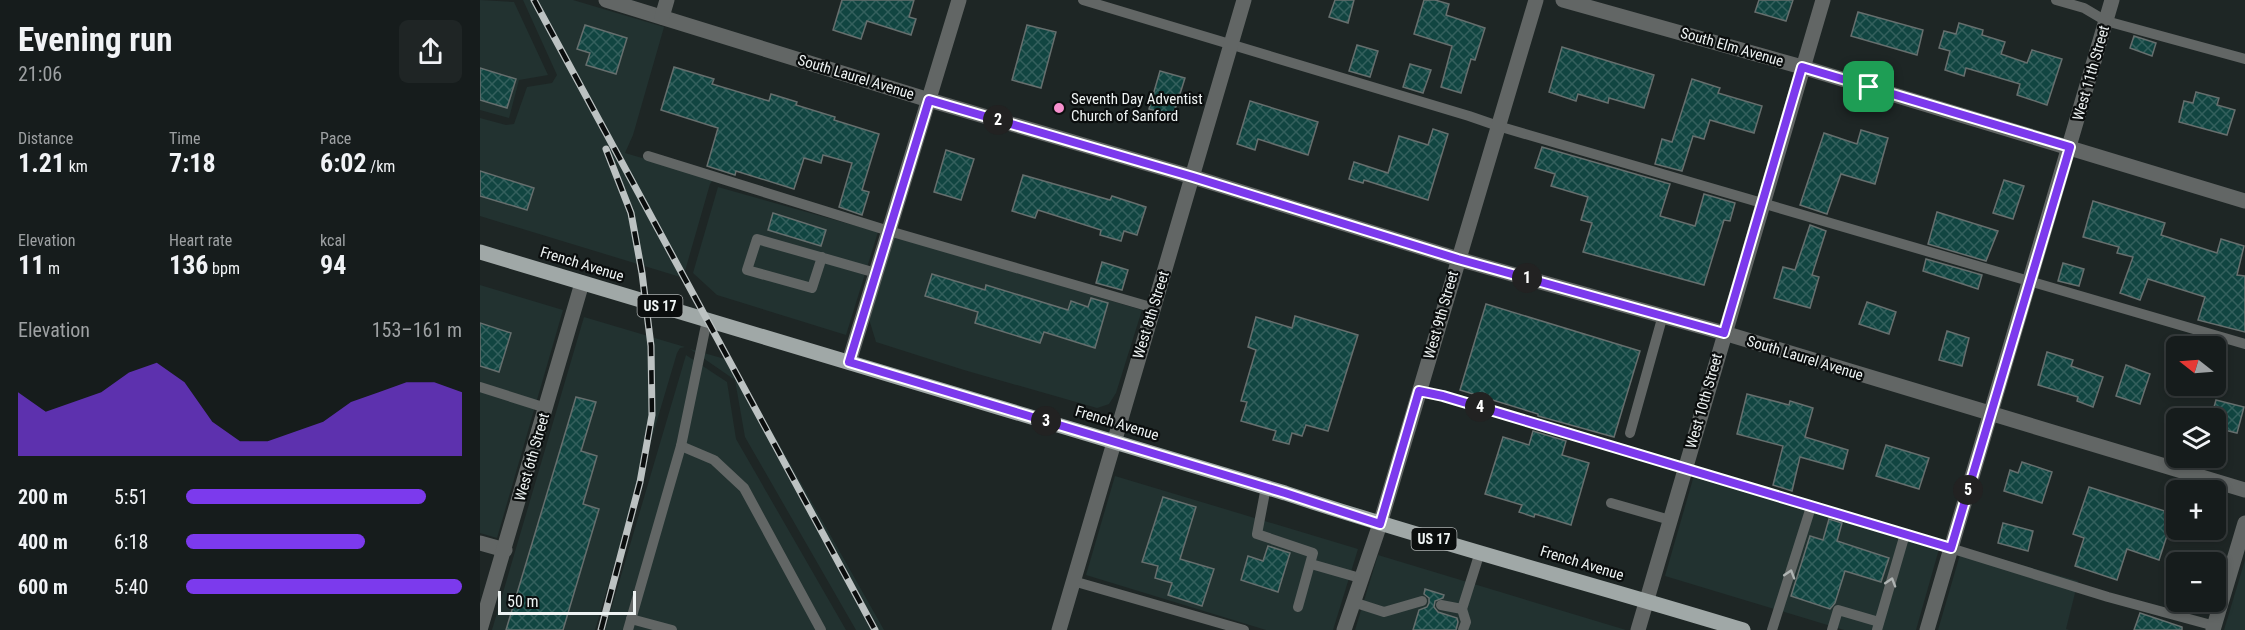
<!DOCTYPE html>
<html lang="en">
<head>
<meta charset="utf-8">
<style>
	body { margin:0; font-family:"Roboto Condensed",sans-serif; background:#1f2525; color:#f1f3f6; height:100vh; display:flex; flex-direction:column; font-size:22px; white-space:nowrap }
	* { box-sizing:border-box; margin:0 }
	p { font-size:20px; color:#9ea1a3 }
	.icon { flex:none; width:33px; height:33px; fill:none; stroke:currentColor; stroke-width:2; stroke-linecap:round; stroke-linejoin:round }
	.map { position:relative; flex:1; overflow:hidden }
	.sheet { display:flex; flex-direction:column; background:#161c1c; width:480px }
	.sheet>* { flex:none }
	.needle { width:39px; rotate:287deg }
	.buttons { position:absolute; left:1686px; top:336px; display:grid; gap:12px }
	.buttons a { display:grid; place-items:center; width:60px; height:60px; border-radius:9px; background:#161c1c; box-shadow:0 3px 9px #0003,0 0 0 2px #353a3b; font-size:30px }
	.scale { position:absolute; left:18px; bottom:15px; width:138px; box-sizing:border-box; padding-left:6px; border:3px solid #eef3f3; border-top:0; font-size:16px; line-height:21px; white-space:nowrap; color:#eef3f3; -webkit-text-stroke:4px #0b0e0e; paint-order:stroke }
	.pin { position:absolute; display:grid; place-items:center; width:51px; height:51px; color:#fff; margin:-26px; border-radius:12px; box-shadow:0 3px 9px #0006 }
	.km { position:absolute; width:30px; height:30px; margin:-15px; border-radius:50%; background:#222; color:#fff; font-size:16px; line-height:30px; text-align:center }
	.round { display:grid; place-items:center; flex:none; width:63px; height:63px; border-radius:9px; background:#1f2525 }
	.summary { display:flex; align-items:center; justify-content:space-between; height:102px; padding:0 18px }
	h1 { font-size:33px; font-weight:700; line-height:45px }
	.figures { display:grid; grid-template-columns:repeat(3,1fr); gap:9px; height:102px; padding:6px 18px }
	.figures div { display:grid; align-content:center }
	.figures b { font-size:26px; font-weight:700 }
	.figures small { font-size:16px; font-weight:400 }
	.figures p { font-size:16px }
	.chart { height:168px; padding:12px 18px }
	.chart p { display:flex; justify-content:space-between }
	.chart svg { width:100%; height:108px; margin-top:6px; fill:#7c3aed; opacity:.7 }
	ul { padding:0 18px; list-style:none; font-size:20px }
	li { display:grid; grid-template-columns:96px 72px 1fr; align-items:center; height:45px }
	li i { height:15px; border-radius:8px; background:#7c3aed }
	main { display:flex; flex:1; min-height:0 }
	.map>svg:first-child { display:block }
	.built { fill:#223230 }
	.building { fill:url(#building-cross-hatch); stroke:#666f6e; stroke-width:1.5 }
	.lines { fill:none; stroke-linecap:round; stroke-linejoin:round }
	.service { stroke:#626665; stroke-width:10 }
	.minor { stroke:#626665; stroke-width:15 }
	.tertiary { stroke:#626665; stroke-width:15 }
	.primary { stroke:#a0a8a7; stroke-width:15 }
	.rail-casing { stroke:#bcc2c2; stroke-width:7 }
	.rail { stroke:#0b0e0e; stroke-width:4.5; stroke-dasharray:14; stroke-linecap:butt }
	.oneway { stroke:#afb4b3 }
	.route-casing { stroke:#fff; stroke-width:12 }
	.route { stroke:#7c3aed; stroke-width:8 }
	.poi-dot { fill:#f790ce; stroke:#0b0e0e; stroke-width:2 }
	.labels { text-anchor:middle; stroke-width:4.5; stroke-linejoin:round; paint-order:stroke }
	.shield { fill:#0b0e0e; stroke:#aaaeae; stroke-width:1.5 }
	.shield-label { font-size:14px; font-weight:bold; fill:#eef3f3 }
	.street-label { font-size:15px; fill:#eef3f3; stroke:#0b0e0e }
	.poi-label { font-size:15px; fill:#eef3f3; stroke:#0b0e0e; text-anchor:start }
</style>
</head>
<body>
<main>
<section class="sheet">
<div class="summary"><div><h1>Evening run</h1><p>21:06</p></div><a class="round"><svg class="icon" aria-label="share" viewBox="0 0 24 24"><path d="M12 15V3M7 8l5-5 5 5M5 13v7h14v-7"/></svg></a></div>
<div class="figures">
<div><p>Distance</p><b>1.21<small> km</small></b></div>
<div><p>Time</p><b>7:18</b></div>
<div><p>Pace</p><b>6:02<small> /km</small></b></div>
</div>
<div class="figures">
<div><p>Elevation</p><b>11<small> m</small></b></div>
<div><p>Heart rate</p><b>136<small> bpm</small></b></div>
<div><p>kcal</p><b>94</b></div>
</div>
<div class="chart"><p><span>Elevation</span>153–161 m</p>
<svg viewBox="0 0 160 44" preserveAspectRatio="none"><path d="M0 44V18L10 26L20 22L30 18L40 10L50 6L60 14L70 30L80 38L90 38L100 34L110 30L120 22L130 18L140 14L150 14L160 18V44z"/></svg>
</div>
<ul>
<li><b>200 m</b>5:51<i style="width:87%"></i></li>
<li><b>400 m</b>6:18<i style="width:65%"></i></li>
<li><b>600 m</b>5:40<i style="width:100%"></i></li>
</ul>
</section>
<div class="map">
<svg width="1765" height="630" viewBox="0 0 1765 630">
	<defs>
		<pattern id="building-cross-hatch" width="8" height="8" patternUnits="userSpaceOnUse" patternTransform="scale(1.5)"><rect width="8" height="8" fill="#114541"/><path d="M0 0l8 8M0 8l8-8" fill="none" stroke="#34605d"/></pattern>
	</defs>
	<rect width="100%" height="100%" fill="#1e2625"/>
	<g class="built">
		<polygon points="0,0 34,2 68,75 39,80 29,118 0,110"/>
		<polygon points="43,0 93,0 184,27 153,135 145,153 234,179 230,184 205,271 207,279 0,216 0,118 26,125 34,124 47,87 72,83 77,75"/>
		<polygon points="238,187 398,232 366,335 237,295 213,273"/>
		<polygon points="413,236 662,310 636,393 629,404 617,408 484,370 396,342 389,319"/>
		<polygon points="0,285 83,310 17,538 0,533"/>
		<polygon points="104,317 205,347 200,348 197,353 115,630 12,630"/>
		<polygon points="210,349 252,361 404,630 376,630 265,437 255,380"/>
		<polygon points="206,355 247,382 256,439 366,630 125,630"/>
		<polygon points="1215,472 1461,542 1436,630 1364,630 1185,576"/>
		<polygon points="635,476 878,549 853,630 786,630 606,575"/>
		<polygon points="1482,548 1598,581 1586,629 1589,630 1458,630"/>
		<polygon points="898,555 1146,630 875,630"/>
		<polygon points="1765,560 1765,630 1744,630"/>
	</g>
	<g class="building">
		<polygon points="362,0 434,0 429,17 436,19 431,35 387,21 381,39 353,30"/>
		<polygon points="855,0 874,0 868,23 849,17"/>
		<polygon points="944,0 955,0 969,4 966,15 1005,28 995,60 991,59 981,93 961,87 972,46 934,34"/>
		<polygon points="1279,0 1313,0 1306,21 1275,12"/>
		<polygon points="1378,12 1443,30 1437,55 1371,36"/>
		<polygon points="1479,23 1503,30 1502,35 1525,42 1521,54 1547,63 1552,50 1582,59 1567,105 1537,95 1540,84 1486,68 1484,76 1465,70 1470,51 1459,48 1464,31 1476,34"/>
		<polygon points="105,25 147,38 136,74 106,65 110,53 97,49"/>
		<polygon points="547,25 576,32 561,88 532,80"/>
		<polygon points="1654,36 1676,43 1672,56 1650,48"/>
		<polygon points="877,45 898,51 890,77 869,71"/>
		<polygon points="1082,47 1174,75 1164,108 1129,98 1128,103 1098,94 1096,101 1069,92"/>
		<polygon points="930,64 951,70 943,93 923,87"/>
		<polygon points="194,67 234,79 232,84 289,101 291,94 317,102 316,105 355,117 354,120 399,134 382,190 389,192 382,215 359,207 372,163 343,155 341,163 324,158 314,189 256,171 255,175 227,166 238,128 181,110"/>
		<polygon points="0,68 36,79 27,108 0,100"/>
		<polygon points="680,71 705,78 693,116 669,109"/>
		<polygon points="1212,79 1240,88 1238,93 1282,106 1274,133 1230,120 1224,139 1213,136 1202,171 1175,164 1182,139 1192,142"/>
		<polygon points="1716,92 1739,98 1737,105 1755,110 1747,135 1699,122 1704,101 1713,103"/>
		<polygon points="770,101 838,122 828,155 778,139 775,150 757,144"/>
		<polygon points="953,129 968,134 948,200 884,180 883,183 869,179 874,162 908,173 919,136 948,145"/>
		<polygon points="1381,130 1408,138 1395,184 1361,174 1347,214 1320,205 1344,133 1377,144"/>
		<polygon points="1062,147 1190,184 1180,216 1215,226 1224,194 1255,203 1250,221 1244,220 1224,285 1103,252 1112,223 1101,220 1108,197 1071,186 1075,174 1055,168"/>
		<polygon points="466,150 494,159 481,200 454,192"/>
		<polygon points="0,171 54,188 47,210 0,196"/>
		<polygon points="543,175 630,200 632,196 666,207 657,235 644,231 641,241 620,235 621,230 558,210 555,218 532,211"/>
		<polygon points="1524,180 1544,186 1533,219 1513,213"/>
		<polygon points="1613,201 1685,223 1681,235 1737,253 1741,239 1764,246 1757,275 1765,276 1765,332 1718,320 1725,297 1668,279 1660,300 1640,293 1653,257 1637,253 1639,247 1603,237"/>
		<polygon points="1457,212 1518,231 1506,261 1448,244"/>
		<polygon points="293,213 346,230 341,246 288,230"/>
		<polygon points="1330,225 1346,231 1332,275 1339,277 1330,308 1294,298 1303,267 1315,270"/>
		<polygon points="1446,259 1502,275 1498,289 1443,271"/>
		<polygon points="622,262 648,270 642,290 616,283"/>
		<polygon points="1583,263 1604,269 1599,286 1578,281"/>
		<polygon points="452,274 505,290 506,285 588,310 591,301 608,307 611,298 628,303 615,348 564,332 560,343 495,323 498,312 445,296"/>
		<polygon points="1387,302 1416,312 1409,334 1379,324"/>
		<polygon points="1006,304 1160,351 1134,437 1058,416 1058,414 980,390"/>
		<polygon points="815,316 878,335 848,431 826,425 822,436 812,433 809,444 793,440 796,431 761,421 767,402 761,401 776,350 768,347 776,317 812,328"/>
		<polygon points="0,323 31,333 19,372 0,366"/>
		<polygon points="1467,331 1489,338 1482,366 1459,360"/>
		<polygon points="1567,352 1593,360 1591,366 1623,377 1613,407 1597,401 1598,397 1558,385"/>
		<polygon points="1646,365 1670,374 1660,404 1636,396"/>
		<polygon points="1267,394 1309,405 1310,401 1333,408 1325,437 1368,450 1363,469 1320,457 1312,491 1293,485 1303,446 1257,434"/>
		<polygon points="96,397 116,402 101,451 117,456 103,504 119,509 83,630 26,630"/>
		<polygon points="1736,400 1764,407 1757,433 1736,428 1736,418 1731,418"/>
		<polygon points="1053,431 1086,441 1082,455 1109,463 1091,525 1055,514 1054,517 1039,512 1042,505 1005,494 1023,437 1049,445"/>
		<polygon points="1406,445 1449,458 1439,489 1396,476"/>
		<polygon points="1542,462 1572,472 1562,503 1524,491 1530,470 1538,473"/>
		<polygon points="1609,487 1694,514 1679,560 1647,549 1637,580 1595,566 1604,538 1593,534"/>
		<polygon points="683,497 716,507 700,559 734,569 722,606 688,595 692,583 675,578 678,566 662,562"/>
		<polygon points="1349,519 1362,523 1357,541 1409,558 1401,582 1365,571 1355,603 1350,609 1311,596 1330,536 1343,540"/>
		<polygon points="1523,523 1553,531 1548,551 1518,543"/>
		<polygon points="788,546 810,553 798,592 761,580 768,556 783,561"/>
		<polygon points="945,589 964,595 963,598 955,601 954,607 958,612 977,618 978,622 976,630 933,630 939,610 947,607 949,603 949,598 944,594"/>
		<polygon points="1660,613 1702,627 1702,630 1654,630"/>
	</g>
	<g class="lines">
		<g class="service">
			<polyline points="603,0 989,116 1018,126 1765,344"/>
			<polyline points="1576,0 1604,8 1626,21 1765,59"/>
			<polyline points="168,156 409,231 674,308"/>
			<polyline points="342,257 332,288 267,270 277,239 396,273"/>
			<polyline points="0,387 66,408"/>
			<polyline points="939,391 963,396 1425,534 1628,597 1735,626"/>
			<polyline points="1150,433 1183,315"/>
			<polyline points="201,446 234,460 264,488 341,630"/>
			<polyline points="786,487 777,534 833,553 818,607"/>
			<polyline points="1131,503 1190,520"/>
			<polyline points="831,564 880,578"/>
			<polyline points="593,581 764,630"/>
			<polyline points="873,602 904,612 942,601"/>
			<polyline points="961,605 982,609 1000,552"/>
			<polyline points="982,609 986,622 983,630"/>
			<polyline points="151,619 192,630"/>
			<polyline points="148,630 201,446 227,320"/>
			<polyline points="1292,630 1331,507"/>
			<polyline points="1352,630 1358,610 1399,622"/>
			<polyline points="1397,630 1425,534"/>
		</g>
		<g class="minor">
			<polyline points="126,0 449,100 713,177 978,259 1244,333 1765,490"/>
			<polyline points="1083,0 1322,67 1765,201"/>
			<polyline points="182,17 187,0"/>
			<polyline points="369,362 479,0"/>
			<polyline points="0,543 25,550"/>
			<polyline points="0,630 102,283"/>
			<polyline points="579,630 764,0"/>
			<polyline points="1158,630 1343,0"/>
			<polyline points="1447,630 1632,0"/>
			<polyline points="1733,630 1765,523"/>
		</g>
		<polyline class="tertiary" points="864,630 900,524 1056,0"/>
		<path class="primary" d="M0 252 805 493C956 543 1110 583 1263 630"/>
		<defs>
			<g id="rail">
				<polyline points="54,0 395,630"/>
				<polyline points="121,630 160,482 172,415 171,346 162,273 151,213 126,149"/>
			</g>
		</defs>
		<use href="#rail" class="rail-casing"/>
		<use href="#rail" class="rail"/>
	</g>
	<defs><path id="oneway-chevron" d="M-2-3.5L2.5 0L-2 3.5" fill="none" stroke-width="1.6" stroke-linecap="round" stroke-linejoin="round" transform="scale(1.5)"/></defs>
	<g class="oneway">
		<use href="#oneway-chevron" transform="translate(1310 574) rotate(-73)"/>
		<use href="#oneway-chevron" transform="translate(1411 582) rotate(-73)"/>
	</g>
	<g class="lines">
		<defs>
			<polygon id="route" points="1322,67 1590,147 1471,548 963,396 939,391 900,524 805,493 369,362 449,100 713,177 978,259 1244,333"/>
		</defs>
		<use href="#route" class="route-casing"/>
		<use href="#route" class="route"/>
	</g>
	<circle class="poi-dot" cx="579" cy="108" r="6"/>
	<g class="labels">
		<g class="shield">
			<rect x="157.5" y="295" width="45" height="22" rx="4.5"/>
			<rect x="931.5" y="528" width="45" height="22" rx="4.5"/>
		</g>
		<g class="shield-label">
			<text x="180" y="311">US 17</text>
			<text x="954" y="544">US 17</text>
		</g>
		<g class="street-label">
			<text transform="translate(1252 47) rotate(16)" y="5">South Elm Avenue</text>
			<text transform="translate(1611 73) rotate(-74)" y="5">West 11th Street</text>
			<text transform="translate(376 77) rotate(17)" y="5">South Laurel Avenue</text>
			<text transform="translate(102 264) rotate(17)" y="5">French Avenue</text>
			<text transform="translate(671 315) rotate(-73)" y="5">West 8th Street</text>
			<text transform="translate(961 315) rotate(-74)" y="5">West 9th Street</text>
			<text transform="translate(1325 358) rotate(17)" y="5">South Laurel Avenue</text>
			<text transform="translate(1224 401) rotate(-74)" y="5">West 10th Street</text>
			<text transform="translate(637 423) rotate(17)" y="5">French Avenue</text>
			<text transform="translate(52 457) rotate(-74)" y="5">West 6th Street</text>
			<text transform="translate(1102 563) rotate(17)" y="5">French Avenue</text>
		</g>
		<g class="poi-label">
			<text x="591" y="104">Seventh Day Adventist<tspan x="591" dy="17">Church of Sanford</tspan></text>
		</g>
	</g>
</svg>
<div class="buttons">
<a><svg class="needle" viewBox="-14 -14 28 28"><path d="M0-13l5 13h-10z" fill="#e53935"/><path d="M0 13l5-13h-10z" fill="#9ea1a3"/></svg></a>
<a><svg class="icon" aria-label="layers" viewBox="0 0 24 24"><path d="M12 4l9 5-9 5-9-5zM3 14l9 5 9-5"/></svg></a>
<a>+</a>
<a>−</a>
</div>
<div class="scale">50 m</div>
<div class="pin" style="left:1389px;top:87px;background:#1e9e55"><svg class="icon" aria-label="arrive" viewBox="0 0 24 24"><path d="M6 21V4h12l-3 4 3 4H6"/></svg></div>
<b class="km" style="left:1047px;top:278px">1</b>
<b class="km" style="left:518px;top:120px">2</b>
<b class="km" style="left:566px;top:421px">3</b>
<b class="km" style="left:1000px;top:407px">4</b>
<b class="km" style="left:1488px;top:490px">5</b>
</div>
</main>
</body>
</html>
